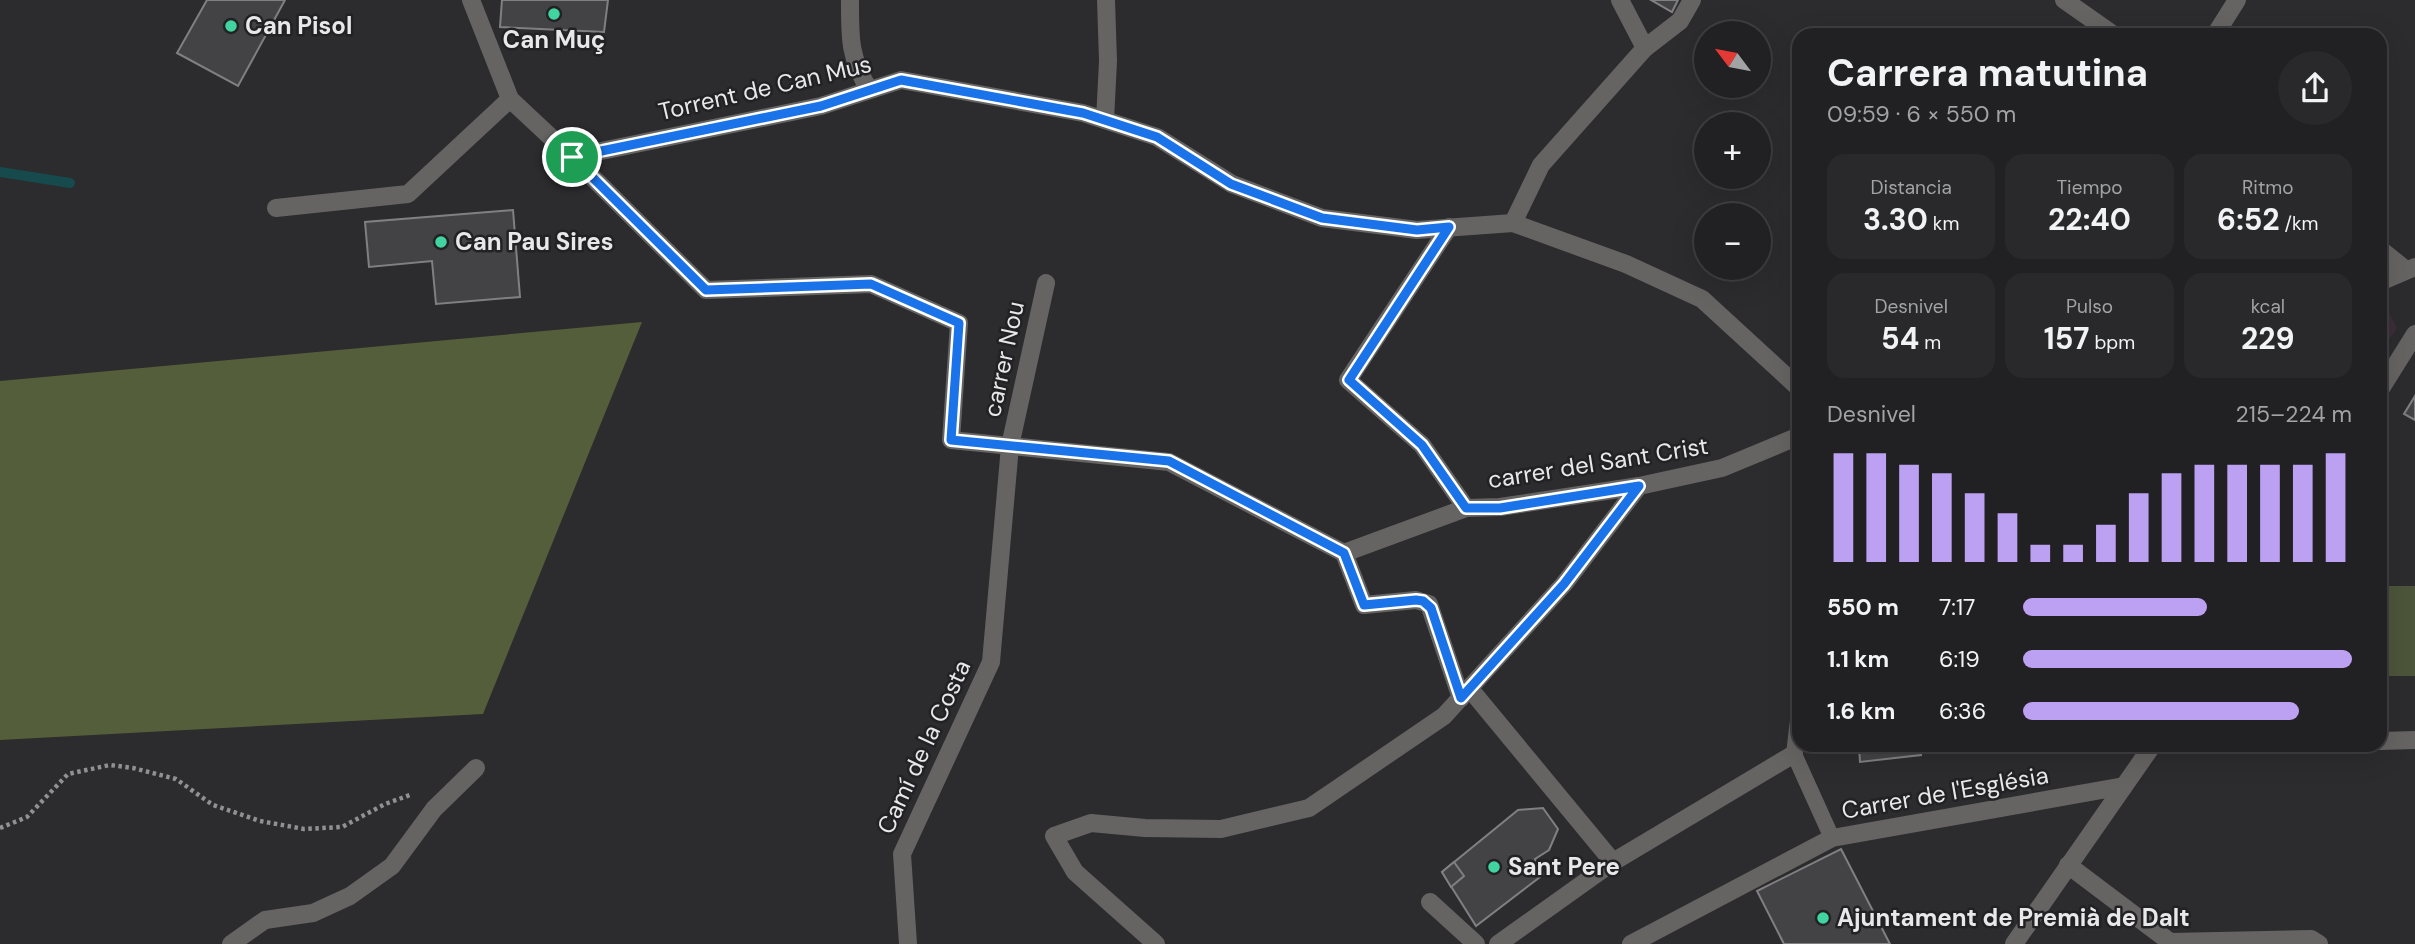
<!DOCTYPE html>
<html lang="es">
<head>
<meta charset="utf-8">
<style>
	body { margin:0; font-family:"DM Sans",sans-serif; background:#29282a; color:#f1f3f6; height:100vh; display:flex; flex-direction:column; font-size:26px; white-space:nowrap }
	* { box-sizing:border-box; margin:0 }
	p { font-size:23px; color:#a2a3a5 }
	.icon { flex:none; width:38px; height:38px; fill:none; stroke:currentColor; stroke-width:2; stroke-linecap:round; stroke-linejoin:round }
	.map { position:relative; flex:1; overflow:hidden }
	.side { position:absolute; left:1792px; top:28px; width:595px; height:724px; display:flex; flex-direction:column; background:#212022; border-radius:21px; box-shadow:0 7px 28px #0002,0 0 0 2px #3e3e40 }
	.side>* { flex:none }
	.needle { width:46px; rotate:302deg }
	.tools { position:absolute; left:1694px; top:21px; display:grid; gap:14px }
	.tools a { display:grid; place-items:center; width:77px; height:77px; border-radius:50%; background:#212022; box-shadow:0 7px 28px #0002,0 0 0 2px #3e3e40; font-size:35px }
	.pin { position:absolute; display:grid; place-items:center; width:60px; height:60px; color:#fff; margin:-30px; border:4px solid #fff; border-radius:50%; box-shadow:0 2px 7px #0007 }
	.round { display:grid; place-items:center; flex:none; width:74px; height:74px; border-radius:37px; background:#29282a }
	.summary { display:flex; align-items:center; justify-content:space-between; height:119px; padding:0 35px }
	h1 { font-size:38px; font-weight:700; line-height:52px }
	.metrics { display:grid; grid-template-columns:repeat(3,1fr); gap:10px; height:119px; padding:7px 35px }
	.metrics div { display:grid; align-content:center; border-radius:18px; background:#29282a; text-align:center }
	.metrics b { font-size:30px; font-weight:700 }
	.metrics small { font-size:19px; font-weight:400 }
	.metrics p { font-size:19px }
	.chart { height:196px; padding:14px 35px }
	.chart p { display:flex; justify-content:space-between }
	.chart svg { width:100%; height:126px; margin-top:7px; stroke:#bca0f2; stroke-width:6 }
	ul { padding:0 35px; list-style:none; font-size:23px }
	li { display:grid; grid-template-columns:112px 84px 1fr; align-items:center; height:52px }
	li i { height:18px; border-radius:9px; background:#bca0f2 }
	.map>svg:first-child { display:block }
	.commercial { fill:#3b2e3c }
	.green { fill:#4c543a }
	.forest { fill:#545e3b }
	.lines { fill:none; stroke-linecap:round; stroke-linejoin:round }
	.stream { stroke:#164a4d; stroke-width:10 }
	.building { fill:#434345; stroke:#807f82; stroke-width:2 }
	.path { stroke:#919092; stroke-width:4.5; stroke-dasharray:3.5 3.5; stroke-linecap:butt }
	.service { stroke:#656463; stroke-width:16 }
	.pedestrian { stroke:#656463; stroke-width:18 }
	.minor { stroke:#656463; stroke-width:18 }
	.tertiary { stroke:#656463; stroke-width:18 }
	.route-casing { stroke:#fff; stroke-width:14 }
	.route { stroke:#1a73e8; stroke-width:9 }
	.poi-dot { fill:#42d4a0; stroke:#222124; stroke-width:2.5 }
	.labels { text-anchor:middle; stroke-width:5; stroke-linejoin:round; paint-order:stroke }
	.poi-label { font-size:24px; font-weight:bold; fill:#e8e7e9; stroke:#222124; text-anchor:start }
	.street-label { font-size:24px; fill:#e8e7e9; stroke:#222124 }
</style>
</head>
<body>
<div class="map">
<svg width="2415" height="944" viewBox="0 0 2415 944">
	<rect width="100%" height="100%" fill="#2c2b2d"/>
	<polygon class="commercial" points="2382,299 2397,328 2380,352 2380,300"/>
	<rect class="green" x="2380" y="586" width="35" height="90"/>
	<polygon class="forest" points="642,322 483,714 0,740 0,381"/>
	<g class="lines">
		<polyline class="stream" points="0,172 70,183"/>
	</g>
	<g class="building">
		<polygon points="207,0 285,0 238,86 177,53"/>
		<polygon points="502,0 608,0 604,32 500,27"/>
		<polygon points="1651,0 1678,0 1672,12"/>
		<polygon points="513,210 520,297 436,304 432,261 369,267 365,222"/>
		<polygon points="2415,396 2415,420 2404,414"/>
		<polygon points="1859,746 1920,746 1921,755 1860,762"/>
		<polygon points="1543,808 1558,829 1549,850 1535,859 1544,874 1476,926 1442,872 1518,810"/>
		<polygon points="1841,849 1890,944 1784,944 1757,891"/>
		<polygon points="1454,862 1464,876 1451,887 1442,872"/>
	</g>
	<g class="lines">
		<polyline class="path" points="0,828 27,817 68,774 110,765 133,768 176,779 213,805 260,821 304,829 342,827 385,804 410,795"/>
		<polyline class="service" points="1799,712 1794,754 1832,838"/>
		<g class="pedestrian">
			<polyline points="2064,0 2114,35"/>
			<polyline points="1010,446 1046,283"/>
		</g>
		<g class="minor">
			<polyline points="471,0 510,99 572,157 821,106 901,80 1083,113 1157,137 1232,184 1322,218 1417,230 1513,223 1626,264 1702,299 1799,388"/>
			<path d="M850 0C850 39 849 55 869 90"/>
			<polyline points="2215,35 2237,0"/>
			<polyline points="1645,48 1680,21 1692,0"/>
			<polyline points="1105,120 1108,61 1106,0"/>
			<polyline points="572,157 706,290 871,284 959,323 951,440 1169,462 1344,553 1466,508 1500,507 1639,486 1722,468 1799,436"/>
			<polyline points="276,208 408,194 510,99"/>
			<polyline points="1513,223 1541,165 1645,48 1620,0"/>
			<polyline points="1449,227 1348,380 1422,445 1466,508"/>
			<polyline points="2380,249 2406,270"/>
			<polyline points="2380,282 2415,267"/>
			<polyline points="2380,390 2415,334"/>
			<polyline points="1344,553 1364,605 1416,600 1429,604 1461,698"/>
			<polyline points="1470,689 1613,862"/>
			<polyline points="2068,865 2170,942 2311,939 2319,944"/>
			<polyline points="1430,902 1476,944"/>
			<polyline points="231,944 265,920 313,913 350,896 392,866 434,809 476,768"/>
			<polyline points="908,944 902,854 991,662 1010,446"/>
			<polyline points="1156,944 1075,872 1054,836 1091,823 1145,828 1221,829 1309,808 1444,716 1564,584 1639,486"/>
			<polyline points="1498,944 1613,862 1794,754"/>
			<polyline points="1631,944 1832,838 2124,786"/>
			<polyline points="2014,944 2152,746"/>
		</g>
		<polyline class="tertiary" points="2380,741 2415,740"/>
	</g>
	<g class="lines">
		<defs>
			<polygon id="route" points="901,80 1083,113 1157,137 1231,184 1322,218 1417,230 1449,227 1349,380 1422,445 1466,508 1500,508 1639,486 1564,584 1461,698 1431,608 1423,601 1416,600 1364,605 1344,553 1169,461 951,440 959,323 871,284 706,290 572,157 821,106"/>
		</defs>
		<use href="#route" class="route-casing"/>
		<use href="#route" class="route"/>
	</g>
	<g class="poi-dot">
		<circle cx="554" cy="14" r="7"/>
		<circle cx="231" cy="26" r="7"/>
		<circle cx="441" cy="242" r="7"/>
		<circle cx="1494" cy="867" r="7"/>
		<circle cx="1823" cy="918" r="7"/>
	</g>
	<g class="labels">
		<g class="poi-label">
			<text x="245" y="34">Can Pisol</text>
			<text x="554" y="48" text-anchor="middle">Can Muç</text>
			<text x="455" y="250">Can Pau Sires</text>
			<text x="1508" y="875">Sant Pere</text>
			<text x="1837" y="926">Ajuntament de Premià de Dalt</text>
		</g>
		<g class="street-label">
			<text transform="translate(765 88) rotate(-13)" y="8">Torrent de Can Mus</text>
			<text transform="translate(1004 359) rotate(-78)" y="8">carrer Nou</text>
			<text transform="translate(1598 463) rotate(-9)" y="8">carrer del Sant Crist</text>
			<text transform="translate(924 747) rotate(-65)" y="8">Camí de la Costa</text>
			<text transform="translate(1945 793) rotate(-10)" y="8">Carrer de l'Església</text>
		</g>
	</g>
</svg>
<div class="tools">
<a><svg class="needle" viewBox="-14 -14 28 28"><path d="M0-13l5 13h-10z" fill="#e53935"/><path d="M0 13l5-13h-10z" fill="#a2a3a5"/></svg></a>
<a>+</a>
<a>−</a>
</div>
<div class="pin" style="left:572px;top:157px;background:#1e9e55"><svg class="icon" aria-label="arrive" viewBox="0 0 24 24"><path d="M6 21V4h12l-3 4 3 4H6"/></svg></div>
<section class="side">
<div class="summary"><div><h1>Carrera matutina</h1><p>09:59 · 6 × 550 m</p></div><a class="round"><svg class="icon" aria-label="share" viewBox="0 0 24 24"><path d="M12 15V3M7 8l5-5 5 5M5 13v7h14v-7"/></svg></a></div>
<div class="metrics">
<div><p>Distancia</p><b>3.30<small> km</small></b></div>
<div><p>Tiempo</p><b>22:40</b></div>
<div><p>Ritmo</p><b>6:52<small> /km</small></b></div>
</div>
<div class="metrics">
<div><p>Desnivel</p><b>54<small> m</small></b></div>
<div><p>Pulso</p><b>157<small> bpm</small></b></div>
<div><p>kcal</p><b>229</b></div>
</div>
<div class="chart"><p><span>Desnivel</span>215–224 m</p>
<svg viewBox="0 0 160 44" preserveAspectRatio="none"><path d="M5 44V6M15 44V6M25 44V10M35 44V13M45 44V20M55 44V27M65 44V38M75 44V38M85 44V31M95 44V20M105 44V13M115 44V10M125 44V10M135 44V10M145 44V10M155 44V6"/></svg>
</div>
<ul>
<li><b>550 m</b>7:17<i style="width:56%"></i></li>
<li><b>1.1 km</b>6:19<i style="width:100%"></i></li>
<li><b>1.6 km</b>6:36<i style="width:84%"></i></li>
</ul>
</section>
</div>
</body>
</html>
